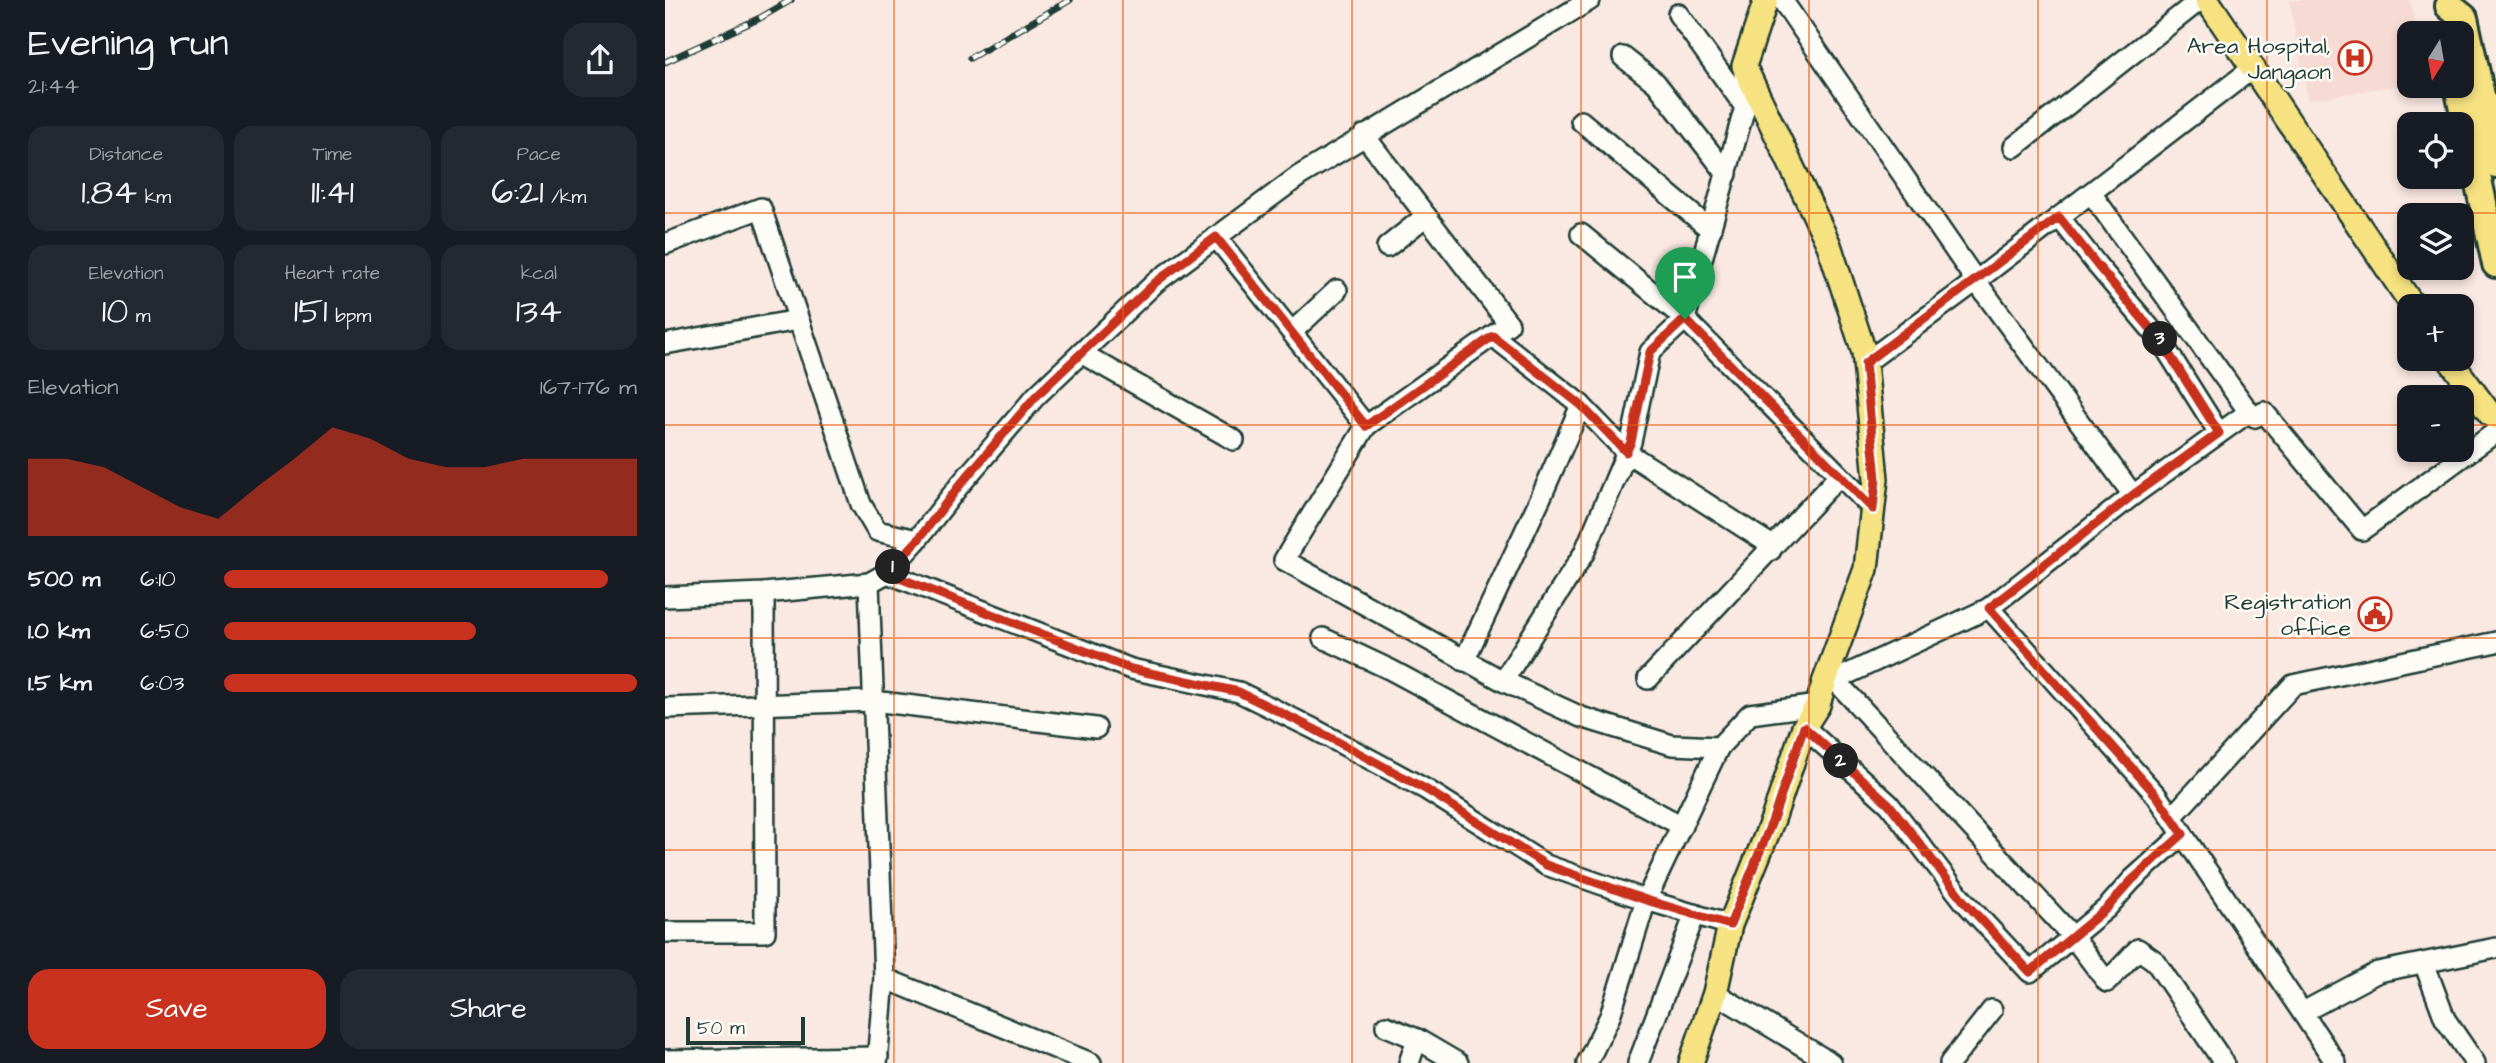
<!DOCTYPE html>
<html lang="en">
<head>
<meta charset="utf-8">
<style>
	body { margin:0; font-family:"Architects Daughter",sans-serif; background:#242831; color:#f1f3f6; height:100vh; display:flex; flex-direction:column; font-size:26px; white-space:nowrap }
	* { box-sizing:border-box; margin:0 }
	p { font-size:23px; color:#9ea1a6 }
	.icon { flex:none; width:38px; height:38px; fill:none; stroke:currentColor; stroke-width:2; stroke-linecap:round; stroke-linejoin:round }
	.map { position:relative; flex:1; overflow:hidden }
	.sheet { display:flex; flex-direction:column; background:#171b24; width:665px }
	.sheet>* { flex:none }
	.needle { width:46px; rotate:191deg }
	.tools { position:absolute; left:1732px; top:21px; display:grid; gap:14px }
	.tools a { display:grid; place-items:center; width:77px; height:77px; border-radius:14px; background:#171b24; box-shadow:0 4px 10px #0003; font-size:35px }
	.scale { position:absolute; left:21px; bottom:18px; width:119px; box-sizing:border-box; padding-left:7px; border:4px solid #1f3d34; border-top:0; font-size:19px; line-height:24px; white-space:nowrap; color:#1f3d34; -webkit-text-stroke:5px #fdfcf7; paint-order:stroke }
	.pin { position:absolute; display:grid; place-items:center; width:60px; height:60px; color:#fff; margin:-72px -30px; border-radius:50% 50% 50% 0; rotate:-45deg; box-shadow:0 0 7px #0007 }
	.pin .icon { rotate:45deg }
	.km { position:absolute; width:35px; height:35px; margin:-18px; border-radius:50%; background:#222; color:#fff; font-size:19px; line-height:35px; text-align:center }
	.round { display:grid; place-items:center; flex:none; width:74px; height:74px; border-radius:21px; background:#242831 }
	.head { display:flex; align-items:center; justify-content:space-between; height:119px; padding:0 28px }
	h1 { font-size:38px; font-weight:600; line-height:52px }
	.stats { display:grid; grid-template-columns:repeat(3,1fr); gap:10px; height:119px; padding:7px 28px }
	.stats div { display:grid; align-content:center; border-radius:18px; background:#242831; text-align:center }
	.stats b { font-size:35px; font-weight:600 }
	.stats small { font-size:19px; font-weight:400 }
	.stats p { font-size:19px }
	.chart { height:196px; padding:14px 28px }
	.chart p { display:flex; justify-content:space-between }
	.chart svg { width:100%; height:126px; margin-top:7px; fill:#c8321e; opacity:.7 }
	.cta { display:flex; gap:14px; margin-top:auto; padding:14px 28px }
	.cta a { flex:1; height:80px; border-radius:21px; background:#c8321e; color:#fff; font-size:28px; font-weight:600; line-height:80px; text-align:center }
	.cta a+a { background:#242831; color:#f1f3f6 }
	ul { padding:0 28px; list-style:none; font-size:23px }
	li { display:grid; grid-template-columns:112px 84px 1fr; align-items:center; height:52px }
	li i { height:18px; border-radius:9px; background:#c8321e }
	main { display:flex; flex:1; min-height:0 }
	.map>svg:first-child { display:block }
	.built { fill:#f8dad4 }
	.lines { fill:none; stroke-linecap:round; stroke-linejoin:round }
	.minor-casing { stroke:#1f3d34; stroke-width:24 }
	.major-casing { stroke:#1f3d34; stroke-width:28 }
	.highway-casing { stroke:#1f3d34; stroke-width:32 }
	.minor { stroke:#fdfcf7; stroke-width:19 }
	.major { stroke:#f7e281; stroke-width:23 }
	.highway { stroke:#f7e281; stroke-width:26 }
	.rail-casing { stroke:#1f3d34; stroke-width:7 }
	.rail { stroke:#fdfcf7; stroke-width:4.5; stroke-dasharray:13; stroke-linecap:butt }
	.route-casing { stroke:#fff; stroke-width:14 }
	.route { stroke:#c8321e; stroke-width:9 }
	.grid { fill:none; stroke:#e8590c; stroke-width:2; stroke-opacity:0.55 }
	.labels { text-anchor:middle; stroke-width:5; stroke-linejoin:round; paint-order:stroke }
	.poi-label { font-size:23px; fill:#1f3d34; stroke:#fdfcf7; text-anchor:end }
</style>
</head>
<body>
<main>
<section class="sheet">
<div class="head"><div><h1>Evening run</h1><p>21:44</p></div><a class="round"><svg class="icon" aria-label="share" viewBox="0 0 24 24"><path d="M12 15V3M7 8l5-5 5 5M5 13v7h14v-7"/></svg></a></div>
<div class="stats">
<div><p>Distance</p><b>1.84<small> km</small></b></div>
<div><p>Time</p><b>11:41</b></div>
<div><p>Pace</p><b>6:21<small> /km</small></b></div>
</div>
<div class="stats">
<div><p>Elevation</p><b>10<small> m</small></b></div>
<div><p>Heart rate</p><b>151<small> bpm</small></b></div>
<div><p>kcal</p><b>134</b></div>
</div>
<div class="chart"><p><span>Elevation</span>167–176 m</p>
<svg viewBox="0 0 160 44" preserveAspectRatio="none"><path d="M0 44V17L10 17L20 20L30 27L40 34L50 38L60 27L70 17L80 6L90 10L100 17L110 20L120 20L130 17L140 17L150 17L160 17V44z"/></svg>
</div>
<ul>
<li><b>500 m</b>6:10<i style="width:93%"></i></li>
<li><b>1.0 km</b>6:50<i style="width:61%"></i></li>
<li><b>1.5 km</b>6:03<i style="width:100%"></i></li>
</ul>
<div class="cta"><a>Save</a><a>Share</a></div>
</section>
<div class="map">
<svg width="1831" height="1063" viewBox="0 0 1831 1063">
	<rect width="100%" height="100%" fill="#fae8e2"/>
	<filter id="ink" filterUnits="userSpaceOnUse"><feTurbulence type="fractalNoise" baseFrequency=".0143" numOctaves="2"/><feDisplacementMap in="SourceGraphic" scale="14" xChannelSelector="R" yChannelSelector="G"/><feConvolveMatrix kernelMatrix="1 2 1 2 8 2 1 2 1" color-interpolation-filters="sRGB"/></filter>
	<g filter="url(#ink)">
		<polygon class="built" points="1624,0 1745,0 1752,33 1745,33 1745,83 1643,100"/>
		<g class="lines">
			<defs>
				<g id="minor">
					<polyline points="1117,0 1311,281 1588,68"/>
					<polyline points="1013,14 1080,107"/>
					<polyline points="958,57 991,83 1062,174"/>
					<polyline points="1079,67 1080,107 1020,319 1208,509"/>
					<polyline points="916,121 1046,230"/>
					<polyline points="1349,147 1535,0"/>
					<polyline points="1394,217 1432,265 1496,341 1554,433"/>
					<polyline points="916,234 1020,319 985,352 966,442 919,553 838,681 916,717 1007,745 1054,747 1085,714 1153,705"/>
					<polyline points="551,237 701,426 844,324 699,135"/>
					<polyline points="0,244 96,208 196,504 212,531 252,540"/>
					<polyline points="722,247 761,216"/>
					<polyline points="628,331 672,290"/>
					<polyline points="828,336 916,405 961,452 1103,543 1106,550"/>
					<polyline points="0,344 133,320"/>
					<polyline points="416,353 569,440"/>
					<polyline points="1200,363 1311,281 1468,495 1584,412 1426,193"/>
					<polyline points="1584,412 1590,417 1599,412 1697,530 1831,432"/>
					<polyline points="701,426 619,560 838,681"/>
					<polyline points="222,573 466,669 574,692 649,729 762,790 881,865 981,900 1065,925"/>
					<polyline points="204,583 219,978 426,1063"/>
					<polyline points="0,597 99,593 204,583 222,573 252,540 294,486 371,396 491,282 634,176 925,0"/>
					<polyline points="1324,608 1492,796 1671,1063"/>
					<polyline points="658,638 726,670 1017,826"/>
					<polyline points="799,661 876,497 916,405"/>
					<polyline points="983,679 1174,476"/>
					<polyline points="1170,680 1408,937 1442,982 1473,949 1490,961 1559,1063"/>
					<polyline points="1160,682 1170,680 1324,608 1468,495"/>
					<polyline points="0,708 208,701 431,728"/>
					<polyline points="1139,727 1224,804 1298,900 1365,972 1442,908 1467,880 1518,834 1507,817 1628,685 1831,642"/>
					<polyline points="0,932 100,932 99,593"/>
					<polyline points="1759,963 1780,1019 1810,1063"/>
					<polyline points="1050,993 1166,1063"/>
					<polyline points="1638,1012 1713,972 1831,948"/>
					<polyline points="721,1026 752,1039 793,1063"/>
					<polyline points="0,1060 213,1057"/>
					<polyline points="212,1063 219,978"/>
					<polyline points="744,1063 752,1039"/>
					<polyline points="922,1063 945,1016 981,900 1054,747"/>
					<polyline points="973,1063 1030,914"/>
					<polyline points="1285,1063 1327,1010"/>
				</g>
				<g id="major">
					<polyline points="1542,0 1748,306"/>
					<polyline points="1784,359 1825,414 1831,417"/>
					<polyline points="1026,1063 1050,993 1065,925 1108,819 1139,727 1153,705 1159,683 1201,569 1211,479 1199,352 1164,245 1079,66 1101,0"/>
				</g>
				<g id="highway">
					<polyline points="1784,6 1799,18 1831,164"/>
					<polyline points="1793,86 1831,264"/>
				</g>
			</defs>
			<use href="#minor" class="minor-casing"/>
			<use href="#major" class="major-casing"/>
			<use href="#highway" class="highway-casing"/>
			<use href="#minor" class="minor"/>
			<use href="#major" class="major"/>
			<use href="#highway" class="highway"/>
			<defs>
				<g id="rail">
					<polyline points="305,58 405,0"/>
					<polyline points="0,62 95,18 126,0"/>
				</g>
			</defs>
			<use href="#rail" class="rail-casing"/>
			<use href="#rail" class="rail"/>
		</g>
	</g>
	<g class="lines" filter="url(#ink)">
		<defs>
			<polygon id="route" points="1394,217 1432,265 1496,341 1554,433 1468,495 1324,608 1492,796 1518,834 1467,880 1442,908 1365,972 1298,900 1224,804 1139,727 1108,819 1065,925 981,900 881,865 762,790 649,729 574,692 466,669 222,573 253,540 294,486 371,396 491,282 551,237 701,426 828,336 916,405 961,452 966,442 985,352 1020,319 1208,509 1211,479 1200,363"/>
		</defs>
		<use href="#route" class="route-casing"/>
		<use href="#route" class="route"/>
	</g>
	<path class="grid" d="M229 0V1063M458 0V1063M687 0V1063M916 0V1063M1144 0V1063M1373 0V1063M1602 0V1063M0 213H1831M0 425H1745M1797 425H1831M0 638H1831M0 850H1831"/>
	<defs>
		<symbol id="hospital-ring" viewBox="-11 -11 22 22"><circle r="9.5" fill="#fdfcf7" stroke="#c8321e" stroke-width="1.5"/><path d="M-5-5h3v3.5h4V-5h3V5h-3V1.5h-4V5h-3Z" fill="#c8321e"/></symbol>
		<symbol id="civic-ring" viewBox="-11 -11 22 22"><circle r="9.5" fill="#fdfcf7" stroke="#c8321e" stroke-width="1.5"/><path d="M-.6-6.5H3V-4.5H.6V-3L4-1V1h2V6H-6V1h2V-1L-.6-3ZM-1.2 2.5V6h2.4V2.5Z" fill="#c8321e"/></symbol>
	</defs>
	<g fill-rule="evenodd">
		<use href="#hospital-ring" x="1671" y="39" width="38" height="38"/>
		<use href="#civic-ring" x="1691" y="595" width="38" height="38"/>
	</g>
	<g class="labels">
		<g class="poi-label">
			<text x="1666" y="53">Area Hospital,<tspan x="1666" dy="26">Jangaon</tspan></text>
			<text x="1686" y="609">Registration<tspan x="1686" dy="26">office</tspan></text>
		</g>
	</g>
</svg>
<div class="tools">
<a><svg class="needle" viewBox="-14 -14 28 28"><path d="M0-13l5 13h-10z" fill="#e53935"/><path d="M0 13l5-13h-10z" fill="#9ea1a6"/></svg></a>
<a><svg class="icon" aria-label="locate" viewBox="0 0 24 24"><circle cx="12" cy="12" r="6"/><path d="M12 2v4M12 18v4M2 12h4M18 12h4"/></svg></a>
<a><svg class="icon" aria-label="layers" viewBox="0 0 24 24"><path d="M12 4l9 5-9 5-9-5zM3 14l9 5 9-5"/></svg></a>
<a>+</a>
<a>−</a>
</div>
<div class="scale">50 m</div>
<div class="pin" style="left:1020px;top:319px;background:#1e9e55"><svg class="icon" aria-label="arrive" viewBox="0 0 24 24"><path d="M6 21V4h12l-3 4 3 4H6"/></svg></div>
<b class="km" style="left:228px;top:567px">1</b>
<b class="km" style="left:1176px;top:761px">2</b>
<b class="km" style="left:1495px;top:339px">3</b>
</div>
</main>
</body>
</html>
